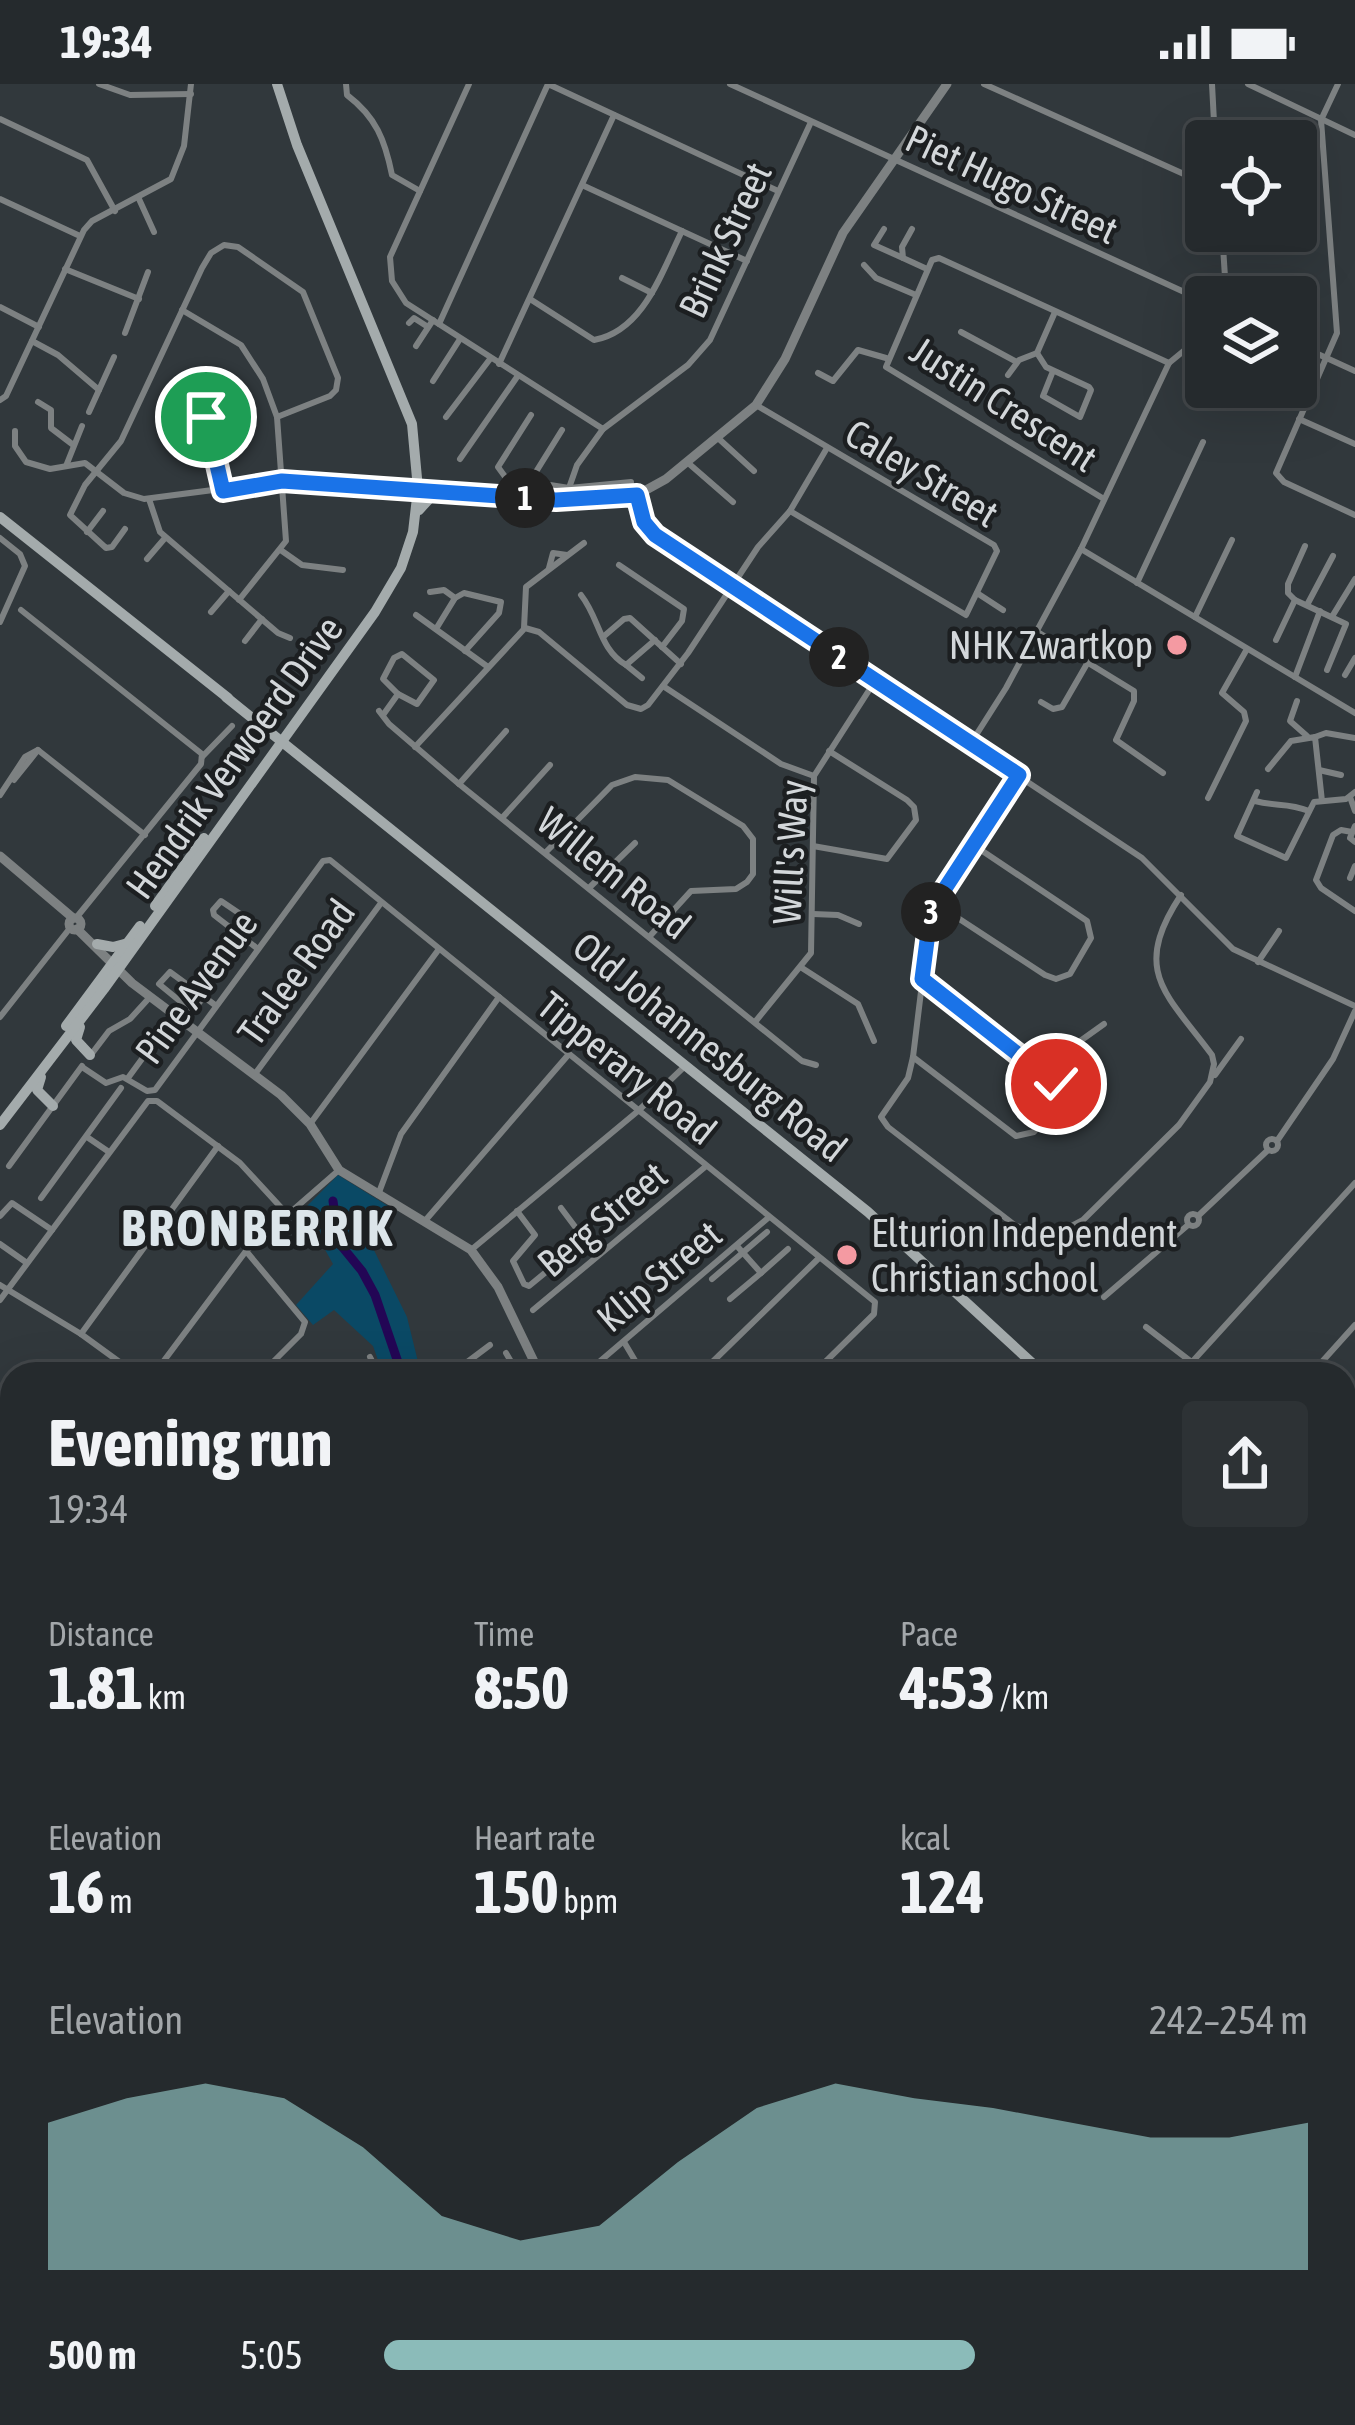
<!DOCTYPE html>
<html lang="en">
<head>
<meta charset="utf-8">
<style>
	body { margin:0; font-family:"Asap Condensed",sans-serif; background:#2d3235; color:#f1f3f6; height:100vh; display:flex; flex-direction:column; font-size:45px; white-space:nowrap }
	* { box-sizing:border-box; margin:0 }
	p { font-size:39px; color:#a3a7aa }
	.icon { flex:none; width:66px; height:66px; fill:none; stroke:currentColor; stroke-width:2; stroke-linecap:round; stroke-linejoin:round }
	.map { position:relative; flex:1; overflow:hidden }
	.sheet { position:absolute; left:0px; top:1278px; width:1356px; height:1065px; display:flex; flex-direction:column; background:#252a2d; border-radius:36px 36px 0 0; box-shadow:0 12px 48px #0002,0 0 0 3px #424649 }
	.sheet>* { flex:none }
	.fabs { position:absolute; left:1185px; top:36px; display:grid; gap:24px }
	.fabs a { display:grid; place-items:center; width:132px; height:132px; border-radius:12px; background:#252a2d; box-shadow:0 12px 48px #0002,0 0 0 3px #424649; font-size:60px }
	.pin { position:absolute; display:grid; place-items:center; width:102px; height:102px; color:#fff; margin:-51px; border:6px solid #fff; border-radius:50%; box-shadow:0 3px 12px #0007 }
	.km { position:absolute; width:60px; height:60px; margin:-30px; border-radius:50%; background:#222; color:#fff; font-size:33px; line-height:60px; text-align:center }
	.round { display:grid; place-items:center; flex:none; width:126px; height:126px; border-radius:12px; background:#2d3235 }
	.summary { display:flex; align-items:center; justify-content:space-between; height:204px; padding:0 48px }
	h1 { font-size:66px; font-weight:700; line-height:90px }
	.figures { display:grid; grid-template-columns:repeat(3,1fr); gap:18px; height:204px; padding:12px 48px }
	.figures div { display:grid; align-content:center }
	.figures b { font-size:60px; font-weight:700 }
	.figures small { font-size:33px; font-weight:400 }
	.figures p { font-size:33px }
	.chart { height:336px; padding:24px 48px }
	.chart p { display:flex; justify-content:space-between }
	.chart svg { width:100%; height:216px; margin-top:12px; fill:#8bbbb9; opacity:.7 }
	ul { padding:0 48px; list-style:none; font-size:39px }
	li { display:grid; grid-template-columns:192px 144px 1fr; align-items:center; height:90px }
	li i { height:30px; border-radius:15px; background:#8bbbb9 }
	.status { display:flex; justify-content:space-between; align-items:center; height:84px; padding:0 60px; background:#252a2d; direction:ltr }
	.status svg { height:33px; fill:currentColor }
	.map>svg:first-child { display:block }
	.green { fill:#0a4965 }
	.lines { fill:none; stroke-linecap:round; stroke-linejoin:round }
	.river { stroke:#230655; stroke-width:9 }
	.minor { stroke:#7d8182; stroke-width:6 }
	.tertiary { stroke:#7d8182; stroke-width:9 }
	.secondary { stroke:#a4abac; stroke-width:10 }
	.motorway { stroke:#dde8e9; stroke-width:16 }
	.route-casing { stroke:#fff; stroke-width:24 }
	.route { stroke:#1a73e8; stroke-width:15 }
	.poi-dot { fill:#f49aa2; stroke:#1c1f21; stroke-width:4.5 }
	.labels { text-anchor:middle; stroke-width:9; stroke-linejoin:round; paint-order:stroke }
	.street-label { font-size:39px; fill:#d3d7da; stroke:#1c1f21 }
	.poi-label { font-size:39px; fill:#d3d7da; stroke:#1c1f21; text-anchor:end }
	.district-label { font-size:51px; font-weight:bold; letter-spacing:3px; fill:#dce5ea; stroke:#1c1f21 }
</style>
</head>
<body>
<div class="status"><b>19:34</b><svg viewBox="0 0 49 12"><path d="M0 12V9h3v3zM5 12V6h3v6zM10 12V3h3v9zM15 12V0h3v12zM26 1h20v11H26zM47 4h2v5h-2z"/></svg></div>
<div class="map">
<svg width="1355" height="2341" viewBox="0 0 1355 2341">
	<rect width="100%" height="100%" fill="#31383c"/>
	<polygon class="green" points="338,1091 396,1127 367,1152 407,1233 421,1290 383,1290 373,1262 334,1226 313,1241 296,1221 333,1180 303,1126"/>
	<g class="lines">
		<g class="river">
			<polyline points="333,1117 338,1153"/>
			<polyline points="317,1132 362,1187 375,1211 402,1290"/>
			<polyline points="1344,1997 1355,2001"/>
			<polyline points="574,2341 584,2331"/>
		</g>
		<g class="minor">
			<polyline points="99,0 130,11 191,10"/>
			<path d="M346 0 347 11C376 33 385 56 392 91L420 107"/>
			<polyline points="469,0 390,173 392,197 406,219 603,345 688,281 710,256 811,38"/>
			<polyline points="730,0 1206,218"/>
			<polyline points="984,0 1206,100"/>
			<polyline points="1212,0 1215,57"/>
			<polyline points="1248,0 1355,51"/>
			<polyline points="1338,0 1321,36 1337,249 1276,389 1284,398 1355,431"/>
			<polyline points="0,35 87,76 115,127"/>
			<polyline points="582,101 747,177"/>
			<polyline points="0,115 80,152"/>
			<polyline points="139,115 154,148"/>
			<polyline points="884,145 874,161 903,174"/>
			<polyline points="912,145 902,163 903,174 927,185"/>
			<polyline points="864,181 876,194 916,211"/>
			<polyline points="65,185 139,215"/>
			<polyline points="622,194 652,209"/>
			<polyline points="1219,213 1225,193 1222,147"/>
			<path d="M530 215 594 256C644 247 662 187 682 147"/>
			<polyline points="0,223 39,243"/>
			<polyline points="182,226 241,261 263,295 277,333 286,457 239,516"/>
			<polyline points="409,239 414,234 428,243"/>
			<polyline points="439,240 548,0 778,107"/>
			<polyline points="961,248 1017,278"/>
			<polyline points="125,249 148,188"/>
			<polyline points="32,257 58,271 99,306"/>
			<polyline points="1296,260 1355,287"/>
			<polyline points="416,262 433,236"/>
			<polyline points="1037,269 1046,283 1089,303 1091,306 1080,333 1043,312 1053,287"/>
			<polyline points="1037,269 1055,228"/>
			<polyline points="499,280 614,31"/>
			<polyline points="818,289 833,297 858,266 886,274"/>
			<polyline points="1008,291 1019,276 1037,269"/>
			<polyline points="433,297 460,255"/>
			<polyline points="0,316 6,312 84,146 92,137 171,95 184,62 191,0"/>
			<polyline points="38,318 51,326 51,344 72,360"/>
			<polyline points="756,321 994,461 997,467 966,531 790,427"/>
			<polyline points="89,328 114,273"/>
			<polyline points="531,331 498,383 506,394 569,404 631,398"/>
			<polyline points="206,333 223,406"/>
			<polyline points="446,333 490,275"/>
			<polyline points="1299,335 1355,360"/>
			<polyline points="15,347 15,362 26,378 50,385 85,379 124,409 144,415 282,397 413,405"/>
			<polyline points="718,354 754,387"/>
			<polyline points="460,375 517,293"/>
			<polyline points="687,378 733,418"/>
			<polyline points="66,382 82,342"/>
			<polyline points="529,399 562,346"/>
			<polyline points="569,404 577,381 603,345"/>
			<polyline points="637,411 644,438 655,451 1142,774 1233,865 1355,922"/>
			<polyline points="149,415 160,448 278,549 290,554"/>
			<polyline points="1104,415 886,283 932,176 939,174 1169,279"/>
			<polyline points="125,445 112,463 106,464 70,431 85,401 121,357 202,184 211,169 224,161 238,163 303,208 338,294 336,306 330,312 277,333"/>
			<polyline points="87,448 103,427"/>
			<polyline points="0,454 20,470 25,482 0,538"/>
			<polyline points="1305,462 1288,500 1288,509 1295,516 1346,540 1327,586"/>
			<polyline points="1081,465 1355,629"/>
			<polyline points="282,467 302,481 343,486"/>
			<polyline points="147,475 165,454"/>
			<polyline points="619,481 684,525 682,537 662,563"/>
			<polyline points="549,484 553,469 567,471"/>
			<polyline points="1137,499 1203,358"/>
			<polyline points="430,508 444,506 455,514 464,509 501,518 499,529 465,567"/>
			<polyline points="977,509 1003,526"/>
			<path d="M581 511C600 535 599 565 626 581L655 556"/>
			<polyline points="1307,521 1333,472"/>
			<polyline points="21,526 202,670 201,680 76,834"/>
			<polyline points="211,528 229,507"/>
			<polyline points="416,531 488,583"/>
			<polyline points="1333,531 1355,495"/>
			<polyline points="1195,533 1232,456"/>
			<polyline points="524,544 526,503 584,459"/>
			<polyline points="436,545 455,514"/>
			<polyline points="1036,547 1134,607 1134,617 1116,656 1163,689"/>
			<polyline points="603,553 624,535 630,534 681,580"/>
			<polyline points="1276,556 1295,516"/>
			<polyline points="245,557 262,535"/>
			<polygon points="402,570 434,596 417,620 398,610 383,595 394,574"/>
			<polyline points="626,581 642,594"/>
			<polyline points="1345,591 1355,574"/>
			<polyline points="1295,593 1320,527"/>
			<polyline points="663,602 781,680 814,692"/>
			<polyline points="1297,617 1290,637 1307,652"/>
			<polyline points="1041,618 1053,625 1062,623 1088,578"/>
			<polyline points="379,627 389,640 459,700 802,977 816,981"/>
			<polyline points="383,631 398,610"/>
			<polyline points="1315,653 1326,649 1355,654"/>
			<polyline points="971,659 1006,604 1081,465 1169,279 1197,256 1206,242"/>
			<polyline points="415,663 525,544 539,548 627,621 641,625 648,621 688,569 758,463 790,427 827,364"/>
			<polyline points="202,673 232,642"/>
			<polyline points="1268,685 1291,657 1315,653 1322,717"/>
			<polyline points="1319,686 1341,691"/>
			<path d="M1019 691 931 826 913 973 908 994 881 1033 888 1043 1016 1142 1040 1149 1066 1145 1083 1136 1179 1041 1210 998 1214 980 1212 971C1167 910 1130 888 1181 811"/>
			<polyline points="14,696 38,666"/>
			<polyline points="459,700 506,647"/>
			<polyline points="1257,708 1237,752 1286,774 1314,718 1346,715 1355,708"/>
			<polyline points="0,711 25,673 38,666 145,751"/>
			<polyline points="1350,713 1355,727"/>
			<polyline points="1208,714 1246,637 1244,628 1222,609 1247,565"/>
			<path d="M1255 717C1276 723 1287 718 1309 727"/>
			<polyline points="502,734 550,681"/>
			<polyline points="1355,742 1350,754 1355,758"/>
			<polyline points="1352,748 1341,746 1333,751 1316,796 1321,804 1355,827"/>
			<polyline points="813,762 887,775 916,736 914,723 907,716 829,667"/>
			<polyline points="546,768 612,701 635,693 668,696 743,742 753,755 753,790 747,798 736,805 691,807 650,852"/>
			<polyline points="1350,794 1355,782"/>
			<polyline points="589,804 635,759"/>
			<polyline points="935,819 1045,891 1056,895 1070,890 1091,854 1087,837 972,760"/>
			<polyline points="813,830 838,831 859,840"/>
			<polyline points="247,856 255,840 221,817 213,826 214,831 258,865"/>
			<polyline points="1258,878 1279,847"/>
			<polyline points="802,884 858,920 874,957"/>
			<polyline points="204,913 192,927 159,900 170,888 215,921"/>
			<polyline points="0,933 70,844"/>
			<polyline points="755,938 811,869 814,692 875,597"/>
			<polyline points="90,972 109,947 130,935 150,913"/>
			<polyline points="913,973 1016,1052 1034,1048 1060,1013 1057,1001 1047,992 922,895"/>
			<polyline points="82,983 106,999 123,993 147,1007 155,1006 323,777 330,776 875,1218 874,1230 813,1290"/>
			<polyline points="255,990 381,819"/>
			<polyline points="1215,991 1241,955"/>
			<polyline points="1047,992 1069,965 1104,940"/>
			<polyline points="128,994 169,938"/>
			<polyline points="310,1040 439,865"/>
			<polyline points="87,1053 109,1068"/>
			<circle cx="1272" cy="1061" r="6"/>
			<polyline points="1277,1057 1333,975 1355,927"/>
			<polyline points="9,1082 82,982"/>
			<polyline points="378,1111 401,1050 499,913"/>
			<polyline points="41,1114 121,1004"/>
			<polyline points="517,1127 535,1151 513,1177 524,1200 529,1202 585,1156 561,1124"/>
			<circle cx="1193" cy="1136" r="6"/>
			<polyline points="0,1132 12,1119 52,1146"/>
			<polyline points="1198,1132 1268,1066"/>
			<polyline points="424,1138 569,970"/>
			<polyline points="0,1160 27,1179"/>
			<polyline points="737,1162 761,1189 788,1165"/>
			<polyline points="471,1166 638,1027 685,982"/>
			<polyline points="246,1167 305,1238 301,1250 261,1290"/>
			<polyline points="712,1195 767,1148"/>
			<polyline points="0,1201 81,1250 136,1290"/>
			<polyline points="1104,1213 1188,1141"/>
			<polyline points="730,1215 761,1189"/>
			<polyline points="0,1216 148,1017 157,1017 240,1079 287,1130"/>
			<polyline points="533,1226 705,1083"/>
			<polyline points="1146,1243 1207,1290"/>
			<polyline points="81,1250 218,1062"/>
			<polyline points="624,1258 643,1290"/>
			<polyline points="1192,1278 1355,1099"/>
			<polyline points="106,1290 115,1276"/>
			<polyline points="154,1290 246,1167 339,1086"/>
			<polyline points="360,1290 373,1279 370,1273"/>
			<polyline points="473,1290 466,1279 490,1261"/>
			<polyline points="503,1290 513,1281 506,1269"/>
			<polyline points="585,1290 768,1134"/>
			<polyline points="700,1290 819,1174"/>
			<polyline points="1311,1290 1355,1241"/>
			<polyline points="0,1320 12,1329"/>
			<polyline points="1344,1385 1355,1373"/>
			<polyline points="1344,1394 1355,1401"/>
			<polyline points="1344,1568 1355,1575"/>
			<polyline points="1344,1661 1355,1667"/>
			<polyline points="0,1709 12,1707"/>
			<polyline points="1344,1739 1355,1741"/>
			<polyline points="0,1782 12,1781"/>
			<polyline points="0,1812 12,1786"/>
			<polyline points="0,1816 4,1826 12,1831"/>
			<polyline points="0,1875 12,1848"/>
			<polyline points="0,2002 10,2041 0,2077"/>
			<polyline points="0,2096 12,2100"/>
			<polyline points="0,2132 12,2140"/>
			<polyline points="1344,2154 1355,2159"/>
			<polyline points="0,2169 12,2148"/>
			<polyline points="0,2218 12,2214"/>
			<polyline points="1344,2292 1355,2268"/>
			<polyline points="242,2331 249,2341"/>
			<polyline points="274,2331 282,2341"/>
			<polyline points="546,2331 551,2341"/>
			<polyline points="819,2331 821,2341"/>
			<polyline points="1188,2331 1208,2341"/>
			<polyline points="1342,2331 1355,2341"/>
			<polyline points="57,2341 91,2331"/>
			<polyline points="298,2341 310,2332"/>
			<polyline points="332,2341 352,2331"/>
			<polyline points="351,2341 352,2339"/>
			<polyline points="364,2341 372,2331"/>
			<polyline points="386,2341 393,2331"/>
			<polyline points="1089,2341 1094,2331"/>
			<polyline points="1169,2341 1174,2331"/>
			<polyline points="1225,2341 1230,2337 1233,2341"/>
			<polyline points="1278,2341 1284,2332 1292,2338"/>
			<polyline points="1321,2341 1326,2331"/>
		</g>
		<g class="tertiary">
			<polyline points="413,405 578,417 637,411 666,395 756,321 785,275 843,149 947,0"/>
			<polyline points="0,772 73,834"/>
			<circle cx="75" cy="840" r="6"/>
			<polyline points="77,845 132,899 281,1011 310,1040 339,1086 471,1166 498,1203 540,1290"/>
			<polyline points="1041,2331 1044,2341"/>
		</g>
		<g class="secondary">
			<polyline points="419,426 430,414 457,410"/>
			<polyline points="0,433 228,614"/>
			<polyline points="226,613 868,1128 1044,1290"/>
			<polyline points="155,822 204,754"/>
			<polyline points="97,860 113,863 128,859"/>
			<polyline points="66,942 140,842"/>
			<polyline points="80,943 76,956 90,971"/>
			<polyline points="41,993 37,1006 53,1022"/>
			<polyline points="0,1041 104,905 375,528 401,484 413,448 418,405 412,340 297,61 277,0"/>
			<polyline points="1344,1550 1355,1558"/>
			<polyline points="0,1951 12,1956"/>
			<polyline points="461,2331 465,2341"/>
		</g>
		<g class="motorway">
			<polyline points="0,1412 12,1425"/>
			<polyline points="0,1440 12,1453"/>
			<polyline points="494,2331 497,2341"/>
			<polyline points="513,2331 516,2341"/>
		</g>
	</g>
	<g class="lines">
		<defs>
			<polyline id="route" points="206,333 223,407 282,397 556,416 637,411 644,438 655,451 1019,691 931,826 922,895 1056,1000"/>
		</defs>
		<use href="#route" class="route-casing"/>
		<use href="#route" class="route"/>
	</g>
	<g class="poi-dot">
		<circle cx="1177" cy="561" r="12"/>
		<circle cx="847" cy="1171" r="12"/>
	</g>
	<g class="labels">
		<g class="street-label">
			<text transform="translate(1012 100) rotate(25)" y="14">Piet Hugo Street</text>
			<text transform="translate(725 156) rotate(-65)" y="14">Brink Street</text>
			<text transform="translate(1004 320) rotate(33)" y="14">Justin Crescent</text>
			<text transform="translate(922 389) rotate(31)" y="14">Caley Street</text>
			<text transform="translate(234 673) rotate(-54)" y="14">Hendrik Verwoerd Drive</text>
			<text transform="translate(790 768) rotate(-87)" y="14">Will's Way</text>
			<text transform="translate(614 789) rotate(39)" y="14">Willem Road</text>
			<text transform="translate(296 888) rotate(-54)" y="14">Tralee Road</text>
			<text transform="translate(196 903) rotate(-54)" y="14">Pine Avenue</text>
			<text transform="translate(710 963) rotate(39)" y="14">Old Johannesburg Road</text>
			<text transform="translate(627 984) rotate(39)" y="14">Tipperary Road</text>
			<text transform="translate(602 1135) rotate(-40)" y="14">Berg Street</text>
			<text transform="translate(659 1192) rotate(-40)" y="14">Klip Street</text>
		</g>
		<g class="poi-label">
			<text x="1153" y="575">NHK Zwartkop</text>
			<text x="871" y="1163" text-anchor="start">Elturion Independent<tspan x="871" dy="45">Christian school</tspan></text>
		</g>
		<g class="district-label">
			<text x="258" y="1162">BRONBERRIK</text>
		</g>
	</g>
</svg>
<div class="fabs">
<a><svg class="icon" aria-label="locate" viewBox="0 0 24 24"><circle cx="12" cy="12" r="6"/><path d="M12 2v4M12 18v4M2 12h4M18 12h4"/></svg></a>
<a><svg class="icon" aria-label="layers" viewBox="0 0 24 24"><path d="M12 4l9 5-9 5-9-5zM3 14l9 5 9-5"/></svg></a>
</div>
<div class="pin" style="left:206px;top:333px;background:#1e9e55"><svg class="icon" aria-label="arrive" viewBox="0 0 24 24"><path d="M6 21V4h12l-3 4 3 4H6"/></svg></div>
<div class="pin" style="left:1056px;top:1000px;background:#d93025"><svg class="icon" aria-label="check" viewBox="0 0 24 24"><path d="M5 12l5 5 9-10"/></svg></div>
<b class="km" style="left:525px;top:414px">1</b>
<b class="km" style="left:839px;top:573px">2</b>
<b class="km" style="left:931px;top:828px">3</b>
<section class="sheet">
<div class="summary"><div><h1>Evening run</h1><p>19:34</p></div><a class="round"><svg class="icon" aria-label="share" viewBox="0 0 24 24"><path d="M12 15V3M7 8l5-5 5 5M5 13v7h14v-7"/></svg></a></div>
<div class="figures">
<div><p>Distance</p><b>1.81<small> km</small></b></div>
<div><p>Time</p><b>8:50</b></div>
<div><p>Pace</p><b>4:53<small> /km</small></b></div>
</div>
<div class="figures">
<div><p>Elevation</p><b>16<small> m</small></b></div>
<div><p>Heart rate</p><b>150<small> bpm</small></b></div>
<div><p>kcal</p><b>124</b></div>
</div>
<div class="chart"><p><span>Elevation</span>242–254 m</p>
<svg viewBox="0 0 160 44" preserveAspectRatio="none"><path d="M0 44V14L10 9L20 6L30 9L40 19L50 33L60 38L70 35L80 22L90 11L100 6L110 9L120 11L130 14L140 17L150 17L160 14V44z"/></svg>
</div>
<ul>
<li><b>500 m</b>5:05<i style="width:64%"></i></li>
</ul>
</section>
</div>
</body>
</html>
